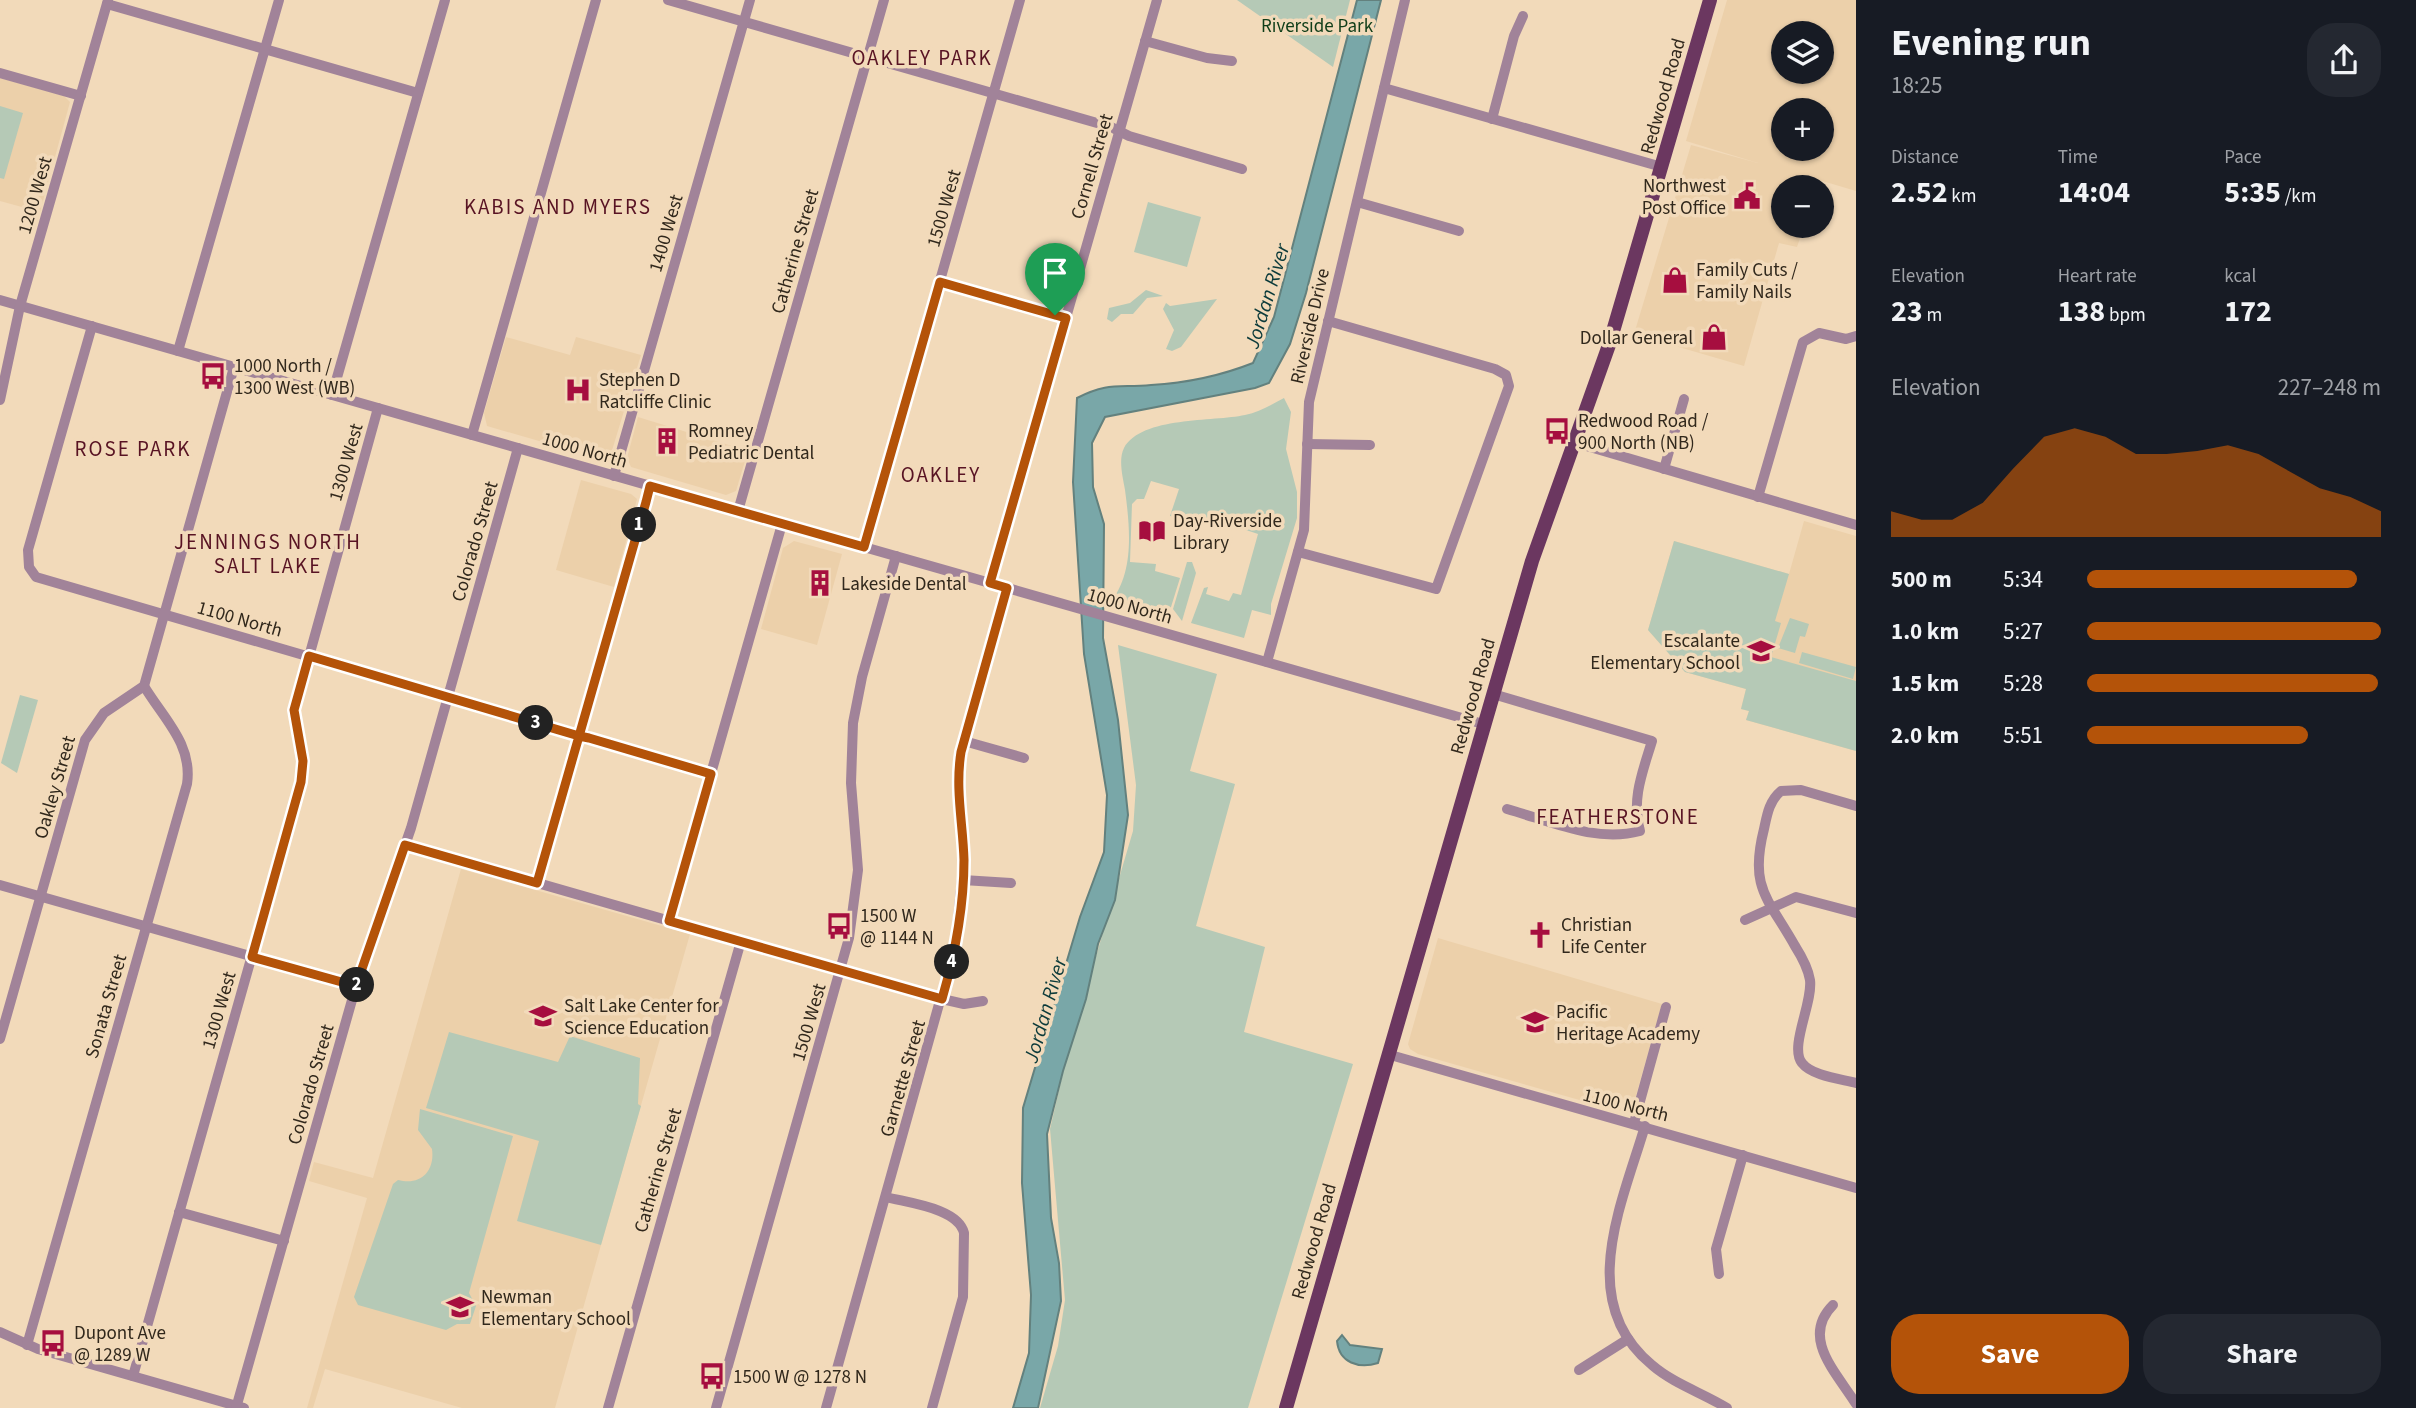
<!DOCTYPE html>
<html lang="en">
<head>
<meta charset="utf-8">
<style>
	body { margin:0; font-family:"Source Sans 3",sans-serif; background:#242831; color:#f1f3f6; height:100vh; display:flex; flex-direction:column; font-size:26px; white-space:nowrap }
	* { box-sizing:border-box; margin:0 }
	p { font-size:23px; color:#9ea1a6 }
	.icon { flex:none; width:38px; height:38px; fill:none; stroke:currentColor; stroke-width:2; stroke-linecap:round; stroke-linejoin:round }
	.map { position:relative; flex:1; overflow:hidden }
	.panel { display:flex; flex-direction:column; background:#171b24; width:560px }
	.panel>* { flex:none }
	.fabs { position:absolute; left:1771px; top:21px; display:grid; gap:14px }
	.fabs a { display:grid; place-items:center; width:63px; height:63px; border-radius:50%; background:#171b24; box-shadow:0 2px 5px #0004; font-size:35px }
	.pin { position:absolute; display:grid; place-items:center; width:60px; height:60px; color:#fff; margin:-72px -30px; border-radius:50% 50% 50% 0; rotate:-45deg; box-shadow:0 0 7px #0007 }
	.pin .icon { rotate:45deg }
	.km { position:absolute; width:35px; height:35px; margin:-18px; border-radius:50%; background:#222; color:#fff; font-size:19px; line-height:35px; text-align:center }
	.round { display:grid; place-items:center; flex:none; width:74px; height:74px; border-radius:28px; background:#242831 }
	.overview { display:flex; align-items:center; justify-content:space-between; height:119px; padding:0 35px }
	h1 { font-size:38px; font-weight:700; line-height:52px }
	.figures { display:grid; grid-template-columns:repeat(3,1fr); gap:10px; height:119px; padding:7px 35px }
	.figures div { display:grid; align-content:center }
	.figures b { font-size:30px; font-weight:700 }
	.figures small { font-size:19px; font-weight:400 }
	.figures p { font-size:19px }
	.chart { height:196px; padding:14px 35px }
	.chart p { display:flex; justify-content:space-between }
	.chart svg { width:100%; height:126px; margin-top:7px; fill:#b45309; opacity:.7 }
	.cta { display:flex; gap:14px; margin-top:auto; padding:14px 35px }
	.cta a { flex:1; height:80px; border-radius:28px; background:#b45309; color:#fff; font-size:28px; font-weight:700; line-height:80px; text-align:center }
	.cta a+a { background:#242831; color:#f1f3f6 }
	ul { padding:0 35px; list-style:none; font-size:23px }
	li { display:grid; grid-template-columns:112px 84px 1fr; align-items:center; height:52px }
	li i { height:18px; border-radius:9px; background:#b45309 }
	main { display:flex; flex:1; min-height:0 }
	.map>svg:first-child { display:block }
	.built { fill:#ecd0aa; fill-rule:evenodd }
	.green { fill:#b5c9b6 }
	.water { fill:#79a7a8; stroke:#63817e; stroke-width:2 }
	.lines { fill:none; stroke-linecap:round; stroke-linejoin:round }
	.minor { stroke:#a18399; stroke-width:10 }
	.major { stroke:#6b3760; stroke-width:14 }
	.route-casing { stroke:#fff; stroke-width:14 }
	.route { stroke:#b45309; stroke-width:9 }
	.labels { text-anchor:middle; stroke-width:7; stroke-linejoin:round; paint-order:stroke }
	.park-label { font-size:19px; fill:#0f3d18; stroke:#f2daba }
	.street-label { font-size:19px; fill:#31281c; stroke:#f2daba }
	.poi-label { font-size:19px; fill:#31281c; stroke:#f2daba; text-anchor:start }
	.neighbourhood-label { font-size:21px; letter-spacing:2px; fill:#581323; stroke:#f2daba }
	.water-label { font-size:21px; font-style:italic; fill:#0b3a3a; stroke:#f2daba }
</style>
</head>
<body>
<main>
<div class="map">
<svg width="1856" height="1408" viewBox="0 0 1856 1408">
	<rect width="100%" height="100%" fill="#f2daba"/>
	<g class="built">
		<path d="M1727 0H1856V191L1819 180 1816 187H1783V226H1804L1797 247 1779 243 1744 366 1634 334 1691 145 1758 163 1686 141ZM1783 33H1822V72H1783ZM1783 110H1822V149H1783Z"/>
		<polygon points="0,78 64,96 70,102 40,212 0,201"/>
		<polygon points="506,337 570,355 576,337 641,355 610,457 601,459 487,426 484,413"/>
		<polygon points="638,417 748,451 736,491 726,495 631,467 627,458"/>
		<polygon points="581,480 631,494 637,499 614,587 556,570"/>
		<polygon points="1804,521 1856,536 1856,751 1746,720 1749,711 1741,709 1746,689 1685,672 1648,630 1674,541 1789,574"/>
		<polygon points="794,541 842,554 817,645 761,629 783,548"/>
		<polygon points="461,869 690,934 601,1245 555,1408 462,1408 325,1369 313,1408 307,1408 367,1198 309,1181 314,1162 373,1178"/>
		<polygon points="1438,938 1662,1004 1631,1113 1597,1105 1418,1054 1410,1049 1408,1044"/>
	</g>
	<g class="green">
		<polygon points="1237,0 1350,0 1333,67"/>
		<polygon points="0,106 23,113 4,179 0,178"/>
		<polygon points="1148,202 1201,217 1187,267 1134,252"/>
		<polygon points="1146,290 1163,296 1147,298 1133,314 1121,314 1112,322 1107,319 1109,308 1130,303"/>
		<polygon points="1217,299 1181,347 1172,351 1166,349 1174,330 1163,309 1166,303 1170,306"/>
		<path d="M1284 398 1291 412 1286 449 1297 492V518L1271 604V615L1252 610 1244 638 1191 623 1204 588 1208 587 1206 594 1229 601 1233 593 1241 595 1258 534 1243 529 1245 521 1218 513 1214 524 1170 516 1179 489 1151 481 1144 499H1137L1132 504 1130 562 1156 564 1155 571 1180 578 1171 607 1160 614 1109 604C1135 574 1130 528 1125 490 1123 478 1118 460 1124 448 1142 416 1213 422 1245 415 1259 412 1271 405 1284 398Z"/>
		<polygon points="1674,541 1789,574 1775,621 1781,623 1771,657 1856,681 1856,751 1746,720 1749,711 1741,709 1746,689 1685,672 1648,630"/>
		<polygon points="1187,562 1192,562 1196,573 1182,621 1173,609"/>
		<polygon points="1790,618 1809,624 1805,637 1800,636 1795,653 1778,648"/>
		<polygon points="1118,645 1217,674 1190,771 1235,784 1196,926 1265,947 1244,1032 1353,1064 1248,1408 1040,1408 1058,1346 1065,1300 1050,1129 1068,1051 1133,831 1136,785"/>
		<polygon points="1802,652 1856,667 1853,679 1799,663"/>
		<polygon points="20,695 38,700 17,773 1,763"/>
		<polygon points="449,1032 558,1062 570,1036 640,1058 638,1104 641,1106 601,1245 517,1221 539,1141 426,1108"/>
		<path d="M420 1109 513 1136 469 1293 476 1306 470 1324H457L446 1330 358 1305 354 1297 393 1184 398 1180C421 1186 435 1171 432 1149L418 1130Z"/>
	</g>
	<g class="water">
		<path d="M1357 0H1381L1306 293 1290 344 1269 383 1255 388 1105 417 1092 443 1093 487 1104 524 1103 638 1118 720 1128 815 1115 900 1098 944 1086 999 1063 1071 1047 1134 1051 1218 1059 1263 1061 1301 1038 1408H1013L1029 1353 1031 1295 1022 1183 1023 1108 1080 917 1104 852 1107 795 1084 654 1073 482 1077 398C1109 382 1118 388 1151 385 1187 383 1220 376 1253 363L1274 317Z"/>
		<path d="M1342 1335 1350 1345 1382 1349 1378 1363C1359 1369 1339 1363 1337 1341Z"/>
	</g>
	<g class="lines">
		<g class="minor">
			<polyline points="668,0 1111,127 1129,136 1242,169"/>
			<polyline points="107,4 418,93"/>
			<polyline points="1145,41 1207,58 1232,61"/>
			<polyline points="0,73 81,96"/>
			<polyline points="1384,88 1662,167"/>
			<polyline points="1492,119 1514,36 1523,16"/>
			<polyline points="1357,202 1459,231"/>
			<polyline points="940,282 1066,319"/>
			<polyline points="0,300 1483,724"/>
			<polyline points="92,326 28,550 29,567 36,577 711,774"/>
			<polyline points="178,351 279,0"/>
			<polyline points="332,395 445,0"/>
			<polyline points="0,400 20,306 108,0"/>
			<polyline points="472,435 596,0"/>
			<polyline points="1573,442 1856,525"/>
			<polyline points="1307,444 1370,445"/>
			<polyline points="1664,469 1684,399"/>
			<polyline points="614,476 750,0"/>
			<polyline points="1758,497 1803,342 1819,333 1846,339 1856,336"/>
			<polyline points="738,511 884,0"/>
			<polyline points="864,547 1020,0"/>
			<polyline points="1298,552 1436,589 1509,386 1506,375 1495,369 1328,321"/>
			<polyline points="990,583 1157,0"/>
			<polyline points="1267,662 1304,530 1309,402 1405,0"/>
			<path d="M1493 694 1652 741C1643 771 1631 799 1640 831 1596 843 1550 821 1507 809"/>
			<polyline points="964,741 1024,758"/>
			<path d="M1856 806 1801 790 1781 791C1769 801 1767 815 1764 829 1749 888 1768 898 1795 946 1802 957 1808 968 1810 980 1813 1003 1789 1047 1802 1063 1812 1076 1841 1079 1856 1083"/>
			<polyline points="405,845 942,999 964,1004 983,1001"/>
			<polyline points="963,880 1011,883"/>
			<polyline points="538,883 650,486"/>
			<polyline points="0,885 356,986"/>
			<polyline points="1745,920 1796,897 1856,913"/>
			<polyline points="669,921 782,524"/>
			<polyline points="0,1039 85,740 104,713 144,686 234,367"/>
			<polyline points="1387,1054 1856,1188"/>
			<polyline points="1634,1123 1666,1007"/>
			<path d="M1645 1126C1622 1204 1575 1302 1652 1365 1674 1384 1703 1393 1727 1408"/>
			<path d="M886 1197C908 1203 958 1208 964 1233L963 1297 932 1408"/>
			<polyline points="179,1212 284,1241"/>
			<polyline points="1719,1274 1716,1249 1743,1155"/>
			<path d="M1833 1305C1800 1338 1837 1373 1856 1404"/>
			<polyline points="0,1332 38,1349 244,1408"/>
			<path d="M27 1345 187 784C193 744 163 718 144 686"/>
			<polyline points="1579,1370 1628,1339"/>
			<polyline points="133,1376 301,782 303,760 295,707 378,408"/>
			<polyline points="236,1408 356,986 411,828 518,448"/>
			<polyline points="608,1408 741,941"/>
			<polyline points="716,1408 849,938 858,870 851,783 853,723 862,677 896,556"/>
			<polyline points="826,1408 955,947 964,860 959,765 1007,588"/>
		</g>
		<polyline class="major" points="1286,1408 1532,561 1609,345 1710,0"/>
	</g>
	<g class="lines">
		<defs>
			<path id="route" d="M1055 315 940 282 864 547 650 486 646 502 537 883 405 845 356 986 252 957 301 782 303 761 294 710 309 656C399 682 489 710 579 736L589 738 711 774 669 921 942 999C955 954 964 908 964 860 963 824 955 789 961 752L1007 588 990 583 1066 318 1055 315"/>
		</defs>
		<use href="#route" class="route-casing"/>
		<use href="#route" class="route"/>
	</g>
	<defs>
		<symbol id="civic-bare" viewBox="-9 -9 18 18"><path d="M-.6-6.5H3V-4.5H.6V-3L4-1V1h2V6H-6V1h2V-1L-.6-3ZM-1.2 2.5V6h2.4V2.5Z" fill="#a60e3f" stroke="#f2daba" stroke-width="2.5" paint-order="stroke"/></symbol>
		<symbol id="shop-bare" viewBox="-9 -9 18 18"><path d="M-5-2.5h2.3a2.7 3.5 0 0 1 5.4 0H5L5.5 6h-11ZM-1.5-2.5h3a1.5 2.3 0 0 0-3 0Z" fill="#a60e3f" stroke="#f2daba" stroke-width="2.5" paint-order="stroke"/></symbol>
		<symbol id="bus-bare" viewBox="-9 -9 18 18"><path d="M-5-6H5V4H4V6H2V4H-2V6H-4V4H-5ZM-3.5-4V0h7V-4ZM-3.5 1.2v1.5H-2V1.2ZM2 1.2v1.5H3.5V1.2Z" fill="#a60e3f" stroke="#f2daba" stroke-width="2.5" paint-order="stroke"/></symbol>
		<symbol id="hospital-bare" viewBox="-9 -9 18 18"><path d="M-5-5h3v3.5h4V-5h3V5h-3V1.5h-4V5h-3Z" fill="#a60e3f" stroke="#f2daba" stroke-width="2.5" paint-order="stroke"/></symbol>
		<symbol id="building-bare" viewBox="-9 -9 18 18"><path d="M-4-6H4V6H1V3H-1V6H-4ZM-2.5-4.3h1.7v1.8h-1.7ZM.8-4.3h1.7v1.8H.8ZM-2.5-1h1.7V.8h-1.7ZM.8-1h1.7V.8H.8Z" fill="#a60e3f" stroke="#f2daba" stroke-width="2.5" paint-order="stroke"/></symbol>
		<symbol id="library-bare" viewBox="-9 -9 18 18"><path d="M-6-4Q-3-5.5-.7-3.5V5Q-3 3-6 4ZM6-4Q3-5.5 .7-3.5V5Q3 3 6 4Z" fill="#a60e3f" stroke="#f2daba" stroke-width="2.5" paint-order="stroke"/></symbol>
		<symbol id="school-bare" viewBox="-9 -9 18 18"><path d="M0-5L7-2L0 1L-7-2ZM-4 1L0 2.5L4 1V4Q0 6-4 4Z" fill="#a60e3f" stroke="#f2daba" stroke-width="2.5" paint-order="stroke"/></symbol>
		<symbol id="church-bare" viewBox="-9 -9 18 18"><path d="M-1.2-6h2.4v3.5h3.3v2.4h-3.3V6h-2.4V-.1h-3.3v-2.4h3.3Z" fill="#a60e3f" stroke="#f2daba" stroke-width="2.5" paint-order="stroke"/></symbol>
	</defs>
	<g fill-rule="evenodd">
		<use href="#civic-bare" x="1728" y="177" width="38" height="38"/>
		<use href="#shop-bare" x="1656" y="261" width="38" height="38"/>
		<use href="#shop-bare" x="1695" y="318" width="38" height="38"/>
		<use href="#bus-bare" x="194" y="357" width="38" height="38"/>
		<use href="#hospital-bare" x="559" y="371" width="38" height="38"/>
		<use href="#bus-bare" x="1538" y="412" width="38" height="38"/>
		<use href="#building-bare" x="648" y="422" width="38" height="38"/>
		<use href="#library-bare" x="1133" y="512" width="38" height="38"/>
		<use href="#building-bare" x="801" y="564" width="38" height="38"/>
		<use href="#school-bare" x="1742" y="632" width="38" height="38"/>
		<use href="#bus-bare" x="820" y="907" width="38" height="38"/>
		<use href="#church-bare" x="1521" y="916" width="38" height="38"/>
		<use href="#school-bare" x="524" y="997" width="38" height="38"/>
		<use href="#school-bare" x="1516" y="1003" width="38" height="38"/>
		<use href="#school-bare" x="441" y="1288" width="38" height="38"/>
		<use href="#bus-bare" x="34" y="1324" width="38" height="38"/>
		<use href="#bus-bare" x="693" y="1357" width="38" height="38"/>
	</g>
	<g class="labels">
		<g class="park-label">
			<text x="1317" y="32">Riverside Park</text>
		</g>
		<g class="street-label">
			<text transform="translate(1662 96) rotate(-74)" y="7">Redwood Road</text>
			<text transform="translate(1091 166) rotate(-74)" y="7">Cornell Street</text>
			<text transform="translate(34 195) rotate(-74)" y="7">1200 West</text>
			<text transform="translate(943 208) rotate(-74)" y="7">1500 West</text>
			<text transform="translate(665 233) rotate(-74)" y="7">1400 West</text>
			<text transform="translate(794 251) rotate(-74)" y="7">Catherine Street</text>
			<text transform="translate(1309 326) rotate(-77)" y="7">Riverside Drive</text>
			<text transform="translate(585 449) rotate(16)" y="7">1000 North</text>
			<text transform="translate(345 462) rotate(-74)" y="7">1300 West</text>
			<text transform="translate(474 541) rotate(-74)" y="7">Colorado Street</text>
			<text transform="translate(1130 605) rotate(16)" y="7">1000 North</text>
			<text transform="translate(240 618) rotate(16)" y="7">1100 North</text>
			<text transform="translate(1472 696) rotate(-74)" y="7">Redwood Road</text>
			<text transform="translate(54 787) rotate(-74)" y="7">Oakley Street</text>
			<text transform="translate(105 1006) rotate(-74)" y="7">Sonata Street</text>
			<text transform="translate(218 1010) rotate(-74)" y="7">1300 West</text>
			<text transform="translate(808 1022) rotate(-74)" y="7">1500 West</text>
			<text transform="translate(902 1078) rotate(-74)" y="7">Garnette Street</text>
			<text transform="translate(310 1084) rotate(-74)" y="7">Colorado Street</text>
			<text transform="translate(1626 1104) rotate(14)" y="7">1100 North</text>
			<text transform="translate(657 1170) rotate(-74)" y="7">Catherine Street</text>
			<text transform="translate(1313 1241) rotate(-74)" y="7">Redwood Road</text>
		</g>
		<g class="poi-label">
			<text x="1726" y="192" text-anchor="end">Northwest<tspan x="1726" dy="22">Post Office</tspan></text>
			<text x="1696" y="276">Family Cuts /<tspan x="1696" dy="22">Family Nails</tspan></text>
			<text x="1693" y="344" text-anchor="end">Dollar General</text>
			<text x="234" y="372">1000 North /<tspan x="234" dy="22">1300 West (WB)</tspan></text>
			<text x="599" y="386">Stephen D<tspan x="599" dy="22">Ratcliffe Clinic</tspan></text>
			<text x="1578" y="427">Redwood Road /<tspan x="1578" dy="22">900 North (NB)</tspan></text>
			<text x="688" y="437">Romney<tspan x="688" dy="22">Pediatric Dental</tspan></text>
			<text x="1173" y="527">Day-Riverside<tspan x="1173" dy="22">Library</tspan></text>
			<text x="841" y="590">Lakeside Dental</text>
			<text x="1740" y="647" text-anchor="end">Escalante<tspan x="1740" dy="22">Elementary School</tspan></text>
			<text x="860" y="922">1500 W<tspan x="860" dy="22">@ 1144 N</tspan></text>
			<text x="1561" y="931">Christian<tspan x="1561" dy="22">Life Center</tspan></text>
			<text x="564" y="1012">Salt Lake Center for<tspan x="564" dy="22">Science Education</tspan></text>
			<text x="1556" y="1018">Pacific<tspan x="1556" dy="22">Heritage Academy</tspan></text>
			<text x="481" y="1303">Newman<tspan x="481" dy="22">Elementary School</tspan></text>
			<text x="74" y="1339">Dupont Ave<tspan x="74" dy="22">@ 1289 W</tspan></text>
			<text x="733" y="1383">1500 W @ 1278 N</text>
		</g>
		<g class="neighbourhood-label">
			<text x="922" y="65">OAKLEY PARK</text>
			<text x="558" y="214">KABIS AND MYERS</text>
			<text x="133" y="456">ROSE PARK</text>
			<text x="941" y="482">OAKLEY</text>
			<text x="268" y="549">JENNINGS NORTH<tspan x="268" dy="24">SALT LAKE</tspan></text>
			<text x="1618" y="824">FEATHERSTONE</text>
		</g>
		<g class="water-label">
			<text transform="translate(1267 296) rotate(-73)" y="7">Jordan River</text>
			<text transform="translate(1045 1010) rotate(-74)" y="7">Jordan River</text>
		</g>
	</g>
</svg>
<div class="fabs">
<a><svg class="icon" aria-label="layers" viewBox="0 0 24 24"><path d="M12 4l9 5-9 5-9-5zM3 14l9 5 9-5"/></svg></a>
<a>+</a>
<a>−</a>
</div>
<div class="pin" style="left:1055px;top:315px;background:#1e9e55"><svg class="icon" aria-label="arrive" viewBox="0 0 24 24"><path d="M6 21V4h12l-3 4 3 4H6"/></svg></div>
<b class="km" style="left:639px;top:525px">1</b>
<b class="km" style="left:357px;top:985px">2</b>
<b class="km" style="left:536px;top:723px">3</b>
<b class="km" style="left:952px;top:962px">4</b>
</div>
<section class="panel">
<div class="overview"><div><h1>Evening run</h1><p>18:25</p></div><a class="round"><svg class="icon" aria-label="share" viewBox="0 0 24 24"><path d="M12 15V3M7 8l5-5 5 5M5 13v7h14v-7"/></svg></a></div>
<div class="figures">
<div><p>Distance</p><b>2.52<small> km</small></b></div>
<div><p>Time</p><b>14:04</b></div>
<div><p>Pace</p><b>5:35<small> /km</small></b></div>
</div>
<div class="figures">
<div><p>Elevation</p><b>23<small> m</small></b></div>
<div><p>Heart rate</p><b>138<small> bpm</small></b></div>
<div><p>kcal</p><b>172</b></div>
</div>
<div class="chart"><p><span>Elevation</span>227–248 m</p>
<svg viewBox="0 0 160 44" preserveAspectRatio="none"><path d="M0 44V35L10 38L20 38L30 32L40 20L50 9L60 6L70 9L80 15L90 15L100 14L110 12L120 15L130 21L140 27L150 30L160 35V44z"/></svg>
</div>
<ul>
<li><b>500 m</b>5:34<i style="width:92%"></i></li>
<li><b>1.0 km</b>5:27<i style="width:100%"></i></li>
<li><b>1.5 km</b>5:28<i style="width:99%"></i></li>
<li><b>2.0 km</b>5:51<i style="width:75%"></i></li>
</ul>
<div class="cta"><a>Save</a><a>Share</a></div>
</section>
</main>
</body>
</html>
